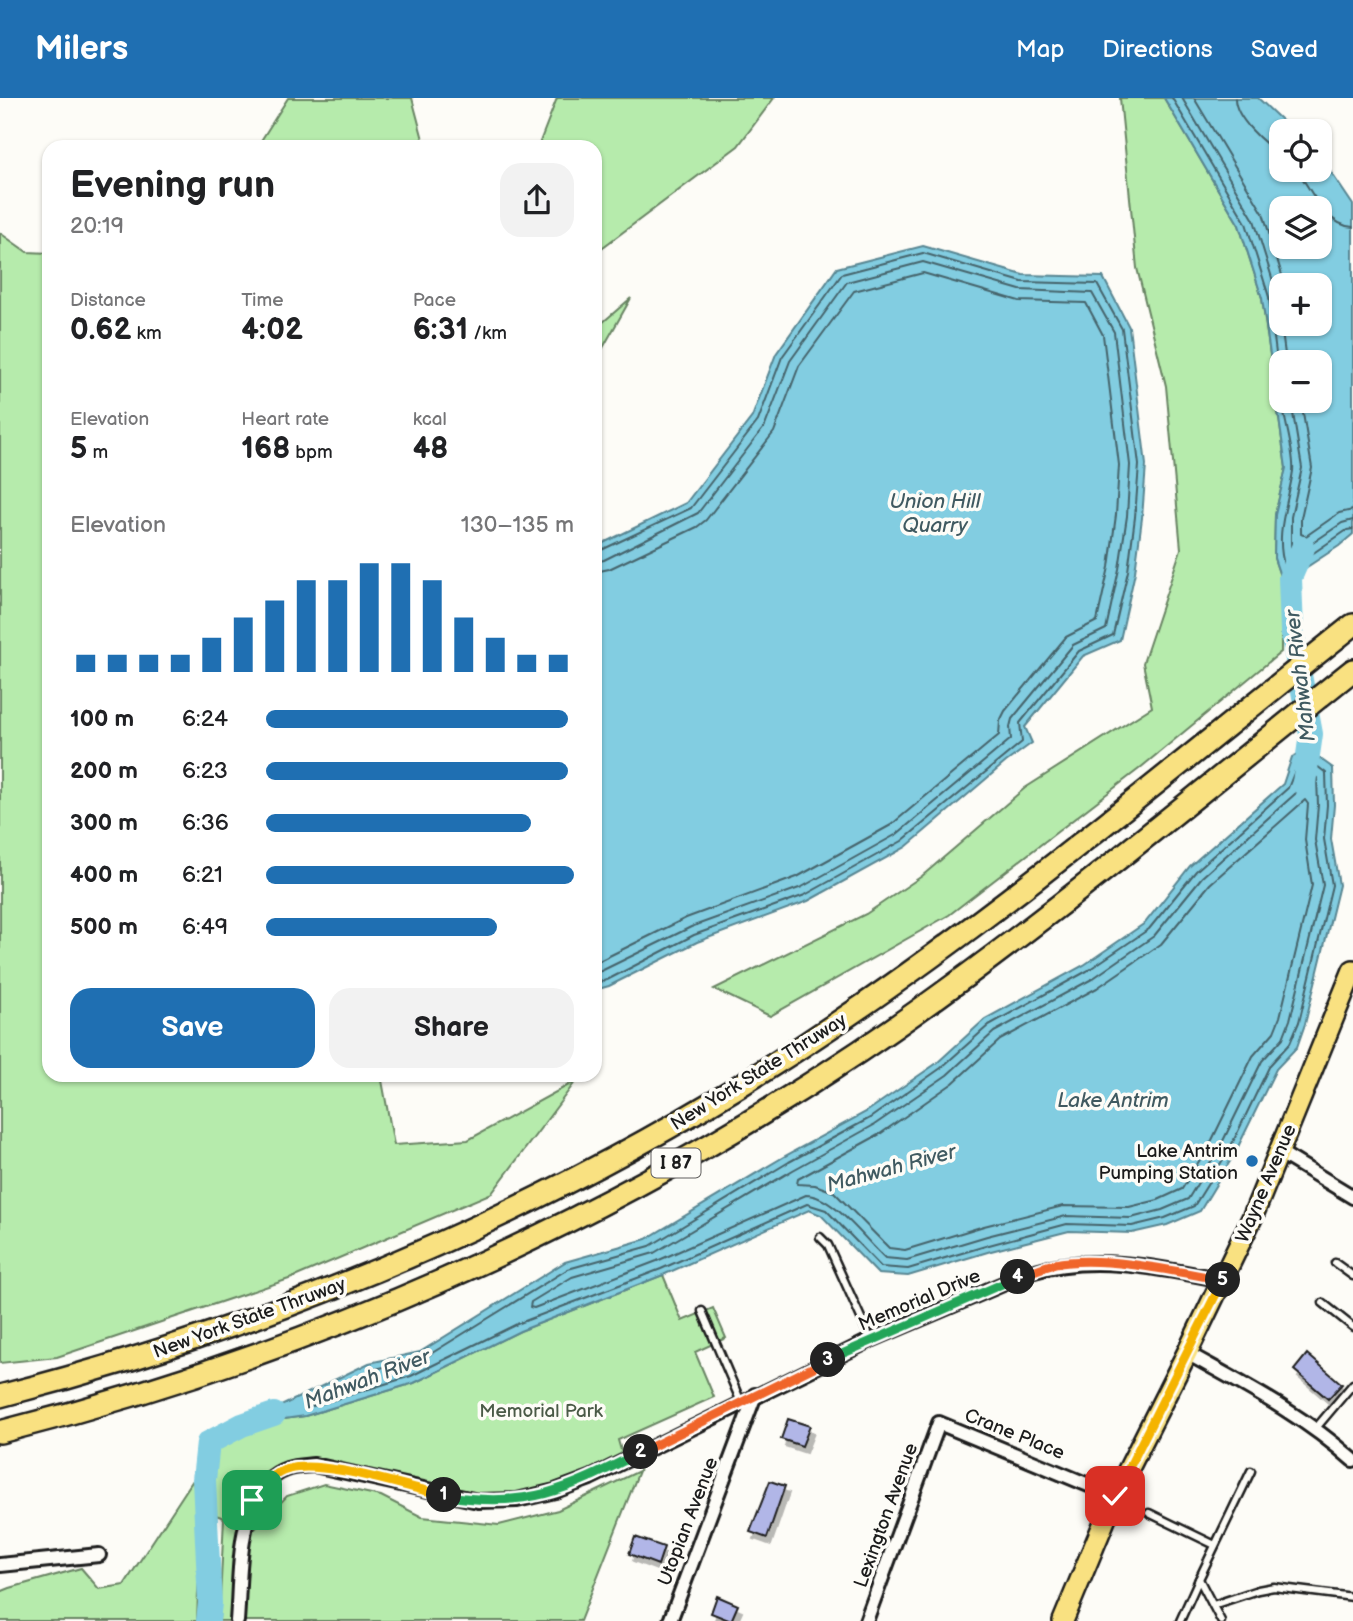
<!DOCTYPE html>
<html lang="en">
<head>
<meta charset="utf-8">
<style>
	body { margin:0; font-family:"Balsamiq Sans",sans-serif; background:#f2f2f2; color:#202124; height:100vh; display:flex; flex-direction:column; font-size:26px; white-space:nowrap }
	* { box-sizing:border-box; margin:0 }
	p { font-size:23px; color:#757577 }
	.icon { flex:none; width:38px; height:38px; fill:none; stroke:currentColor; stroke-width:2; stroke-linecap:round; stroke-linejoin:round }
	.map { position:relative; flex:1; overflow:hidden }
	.details { position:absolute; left:42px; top:42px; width:560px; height:942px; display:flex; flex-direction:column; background:#fff; border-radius:21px; box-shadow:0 2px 5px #0004 }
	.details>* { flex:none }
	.tools { position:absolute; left:1269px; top:21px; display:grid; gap:14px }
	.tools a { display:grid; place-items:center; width:63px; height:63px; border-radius:14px; background:#fff; box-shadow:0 2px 5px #0004; font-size:35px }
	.pin { position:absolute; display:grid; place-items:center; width:60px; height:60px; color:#fff; margin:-30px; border-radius:14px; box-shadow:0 4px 10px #0006 }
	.km { position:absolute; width:35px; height:35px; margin:-18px; border-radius:50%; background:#222; color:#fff; font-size:19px; line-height:35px; text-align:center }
	.round { display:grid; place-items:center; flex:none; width:74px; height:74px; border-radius:21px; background:#f2f2f2 }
	.overview { display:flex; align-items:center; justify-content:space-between; height:119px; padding:0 28px }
	h1 { font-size:38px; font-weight:700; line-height:52px }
	.metrics { display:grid; grid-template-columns:repeat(3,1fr); gap:10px; height:119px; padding:7px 28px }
	.metrics div { display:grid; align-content:center }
	.metrics b { font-size:30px; font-weight:700 }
	.metrics small { font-size:19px; font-weight:400 }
	.metrics p { font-size:19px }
	.chart { height:196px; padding:14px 28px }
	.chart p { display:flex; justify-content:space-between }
	.chart svg { width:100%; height:126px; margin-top:7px; stroke:#1f6fb2; stroke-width:6 }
	.primary-button { display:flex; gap:14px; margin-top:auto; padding:14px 28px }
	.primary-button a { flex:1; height:80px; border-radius:21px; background:#1f6fb2; color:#fff; font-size:28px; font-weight:700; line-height:80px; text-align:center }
	.primary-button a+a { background:#f2f2f2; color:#202124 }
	ul { padding:0 28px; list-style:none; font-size:23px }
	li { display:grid; grid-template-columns:112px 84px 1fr; align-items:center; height:52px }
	li i { height:18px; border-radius:9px; background:#1f6fb2 }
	header { display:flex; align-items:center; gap:42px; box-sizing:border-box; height:98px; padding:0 35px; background:#1f6fb2; color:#fff }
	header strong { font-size:33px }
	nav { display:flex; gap:38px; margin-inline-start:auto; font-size:24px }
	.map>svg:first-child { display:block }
	.green { fill:#b6ebac; stroke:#698464; stroke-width:2 }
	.water { fill:#82cde1; stroke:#598692; stroke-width:2; fill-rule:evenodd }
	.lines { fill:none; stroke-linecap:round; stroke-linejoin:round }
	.shore { stroke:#45636b; stroke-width:2 }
	.river { stroke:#82cde1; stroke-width:24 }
	.building { fill:#b1b6e7; stroke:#1c1c1c; stroke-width:2; filter:url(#shadow) }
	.lane-casing { stroke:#1c1c1c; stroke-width:11 }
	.street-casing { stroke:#1c1c1c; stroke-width:18 }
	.primary-casing { stroke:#1c1c1c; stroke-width:24 }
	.highway-casing { stroke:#1c1c1c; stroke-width:26 }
	.lane { stroke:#fdfcf7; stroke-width:6 }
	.street { stroke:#fdfcf7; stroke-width:12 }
	.primary { stroke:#f9e181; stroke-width:19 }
	.highway { stroke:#f9e181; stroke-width:21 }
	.split-1-casing { stroke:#fff; stroke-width:14 }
	.split-2-casing { stroke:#fff; stroke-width:14 }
	.split-3-casing { stroke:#fff; stroke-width:14 }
	.split-4-casing { stroke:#fff; stroke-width:14 }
	.split-5-casing { stroke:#fff; stroke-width:14 }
	.split-6-casing { stroke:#fff; stroke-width:14 }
	.split-1 { stroke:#f5b400; stroke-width:9 }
	.split-2 { stroke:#22a559; stroke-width:9 }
	.split-3 { stroke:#f0652b; stroke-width:9 }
	.split-4 { stroke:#22a559; stroke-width:9 }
	.split-5 { stroke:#f0652b; stroke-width:9 }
	.split-6 { stroke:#f5b400; stroke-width:9 }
	.poi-dot { fill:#1f6fb2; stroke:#fdfcf7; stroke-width:2.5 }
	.labels { text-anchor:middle; stroke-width:7; stroke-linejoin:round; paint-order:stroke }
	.shield { fill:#fdfcf7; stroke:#605f5e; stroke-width:2 }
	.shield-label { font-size:18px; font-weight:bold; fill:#1c1c1c }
	.street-label { font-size:19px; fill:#1c1c1c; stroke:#fdfcf7 }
	.poi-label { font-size:19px; fill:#1c1c1c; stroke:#fdfcf7; text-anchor:end }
	.park-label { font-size:19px; fill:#4a5a47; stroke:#fdfcf7 }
	.water-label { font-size:21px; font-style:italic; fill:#405a61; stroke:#fdfcf7 }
</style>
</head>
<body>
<header>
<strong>Milers</strong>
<nav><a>Map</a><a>Directions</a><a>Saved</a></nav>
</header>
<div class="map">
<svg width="1353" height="1523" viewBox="0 0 1353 1523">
	<defs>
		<filter id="shadow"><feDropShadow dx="4" dy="7" stdDeviation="0" flood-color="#0004"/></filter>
	</defs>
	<rect width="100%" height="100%" fill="#fdfcf7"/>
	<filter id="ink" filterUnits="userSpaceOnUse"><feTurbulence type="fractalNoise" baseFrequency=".0143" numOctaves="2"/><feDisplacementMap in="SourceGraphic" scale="14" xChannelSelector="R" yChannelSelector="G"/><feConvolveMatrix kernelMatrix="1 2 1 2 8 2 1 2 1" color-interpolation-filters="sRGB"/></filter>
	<g filter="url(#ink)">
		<g class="green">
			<polygon points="288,0 412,0 425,49 257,49"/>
			<polygon points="557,0 774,0 738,48 595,155 595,49 538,49"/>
			<polygon points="1120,0 1164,0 1239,127 1262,200 1286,370 1275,417 1274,460 1281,481 1281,554 1139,671 949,817 770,918 714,891 866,816 922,778 1025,690 1152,609 1143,565 1181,451 1166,288 1137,170"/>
			<polygon points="0,135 27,154 49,155 49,976 381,977 394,1047 468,1042 576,983 492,1095 292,1180 57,1259 0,1265"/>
			<polygon points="631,200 595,264 595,231"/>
			<polygon points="663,1177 682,1223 713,1210 726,1240 695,1254 714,1299 618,1342 624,1363 555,1393 478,1403 314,1367 265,1384 245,1429 255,1431 287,1398 324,1386 381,1398 422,1419 499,1427 558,1412 639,1373 580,1523 219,1523 224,1420 205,1413 204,1382 208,1345 242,1327 305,1318 414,1285 520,1233"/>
			<polygon points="193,1382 200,1433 197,1523 0,1523 0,1494 10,1490 81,1470 99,1491 124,1487"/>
		</g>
		<g class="water">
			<path d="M1164 0H1258L1293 33H1281V72H1320V58L1353 107V436L1339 448 1290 480 1281 481 1274 460 1275 417 1286 370 1262 200 1239 127ZM1281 110H1320V149H1281ZM1281 187H1320V226H1281ZM1281 264H1320V303H1281Z"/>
			<polygon points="923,148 1023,177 1103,179 1129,229 1146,367 1142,420 1135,474 1120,542 1083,558 1025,629 1032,645 1006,664 906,749 808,803 697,844 609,888 595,892 595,449 686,405 752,319 776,256 837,170"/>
			<polygon points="1308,652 1333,670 1334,707 1331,741 1339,787 1305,926 1297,949 1276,971 1235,1055 1200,1113 1167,1127 1132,1135 1069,1133 991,1153 908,1178 878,1176 821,1117 809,1112 663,1177 520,1233 414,1285 305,1318 242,1327 369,1265 420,1254 565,1164 646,1141 785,1058 866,1014 937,965 985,921 1084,867 1145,825 1190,768 1283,686 1292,659"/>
		</g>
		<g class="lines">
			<g class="shore">
				<polyline points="1172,0 1246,125 1269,199 1281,296"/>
				<polyline points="1182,0 1254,122 1277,196 1286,264"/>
				<polyline points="1194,0 1263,115 1285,187"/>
				<path d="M1235 0C1235 20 1264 46 1281 56"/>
				<path d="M1297 72C1311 92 1326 128 1353 129"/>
				<path d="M1282 303C1284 322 1295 356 1293 373 1288 407 1274 435 1285 470L1290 471 1347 432 1353 431"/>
				<polyline points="1291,303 1302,370 1291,419 1291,456 1295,457 1342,425 1353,422"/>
				<polyline points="1301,303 1312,370 1301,420 1301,436 1306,438 1339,415 1353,412"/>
				<polyline points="595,455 691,410 758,323 782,259 842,176 923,155 1022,184 1097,186 1122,231 1139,367 1135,419 1128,473 1113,537 1079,553 1020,625 1022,644 902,743 805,797 694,837 607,882 595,885"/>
				<polyline points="595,464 604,462 698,415 765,328 790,263 847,184 923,164 1020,192 1092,195 1114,234 1130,367 1127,418 1119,471 1106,531 1073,547 1012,621 1010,629 1011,641 897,736 802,789 691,829 595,876"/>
				<polyline points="595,474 609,471 697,429 706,422 774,334 799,268 854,193 923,175 1019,203 1086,205 1103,237 1119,367 1116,417 1109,469 1097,523 1066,539 1005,613 1000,623 999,637 891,727 797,779 686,820 595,865"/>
				<polygon points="1308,661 1326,675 1327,707 1324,741 1332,787 1299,924 1290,945 1270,967 1229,1052 1194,1108 1165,1120 1132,1128 1067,1126 989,1147 908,1171 881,1169 826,1112 807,1106 661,1171 517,1226 411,1278 313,1308 309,1307 310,1302 371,1272 424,1260 568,1171 650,1148 789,1064 870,1020 941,970 989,927 1087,873 1149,831 1196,773 1288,690 1298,665"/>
				<path d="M1305 672H1309L1317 680 1318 707 1315 742 1323 787 1290 922 1283 940 1262 963 1221 1047 1188 1101 1162 1112 1131 1120 1066 1118 987 1138 907 1162 885 1160C865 1142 833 1097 806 1097L657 1163 534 1210 530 1209 531 1204 572 1179 654 1155 793 1072 874 1027 947 977 994 934 1092 881 1154 838 1202 779 1295 696Z"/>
				<polygon points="1305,702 1308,706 1305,742 1312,787 1280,919 1274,934 1253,958 1212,1042 1182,1091 1158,1102 1129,1109 1063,1108 984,1128 905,1152 889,1150 834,1094 815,1087 797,1086 798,1081 880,1036 953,985 1000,942 1097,890 1161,846 1210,786"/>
			</g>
			<g class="river">
				<polyline points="1303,450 1290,480 1292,534 1311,636 1304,685"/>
				<polyline points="208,1523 210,1505 204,1382 208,1345 242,1327 274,1316"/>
			</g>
		</g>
		<g class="building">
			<polygon points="1307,1256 1342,1286 1328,1301 1294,1272"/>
			<polygon points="788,1321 810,1328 802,1348 781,1341"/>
			<polygon points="770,1383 785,1388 767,1440 750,1434"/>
			<polygon points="635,1439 664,1449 658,1467 629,1456"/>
			<polygon points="717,1498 738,1507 731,1523 711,1515"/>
		</g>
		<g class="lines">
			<defs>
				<g id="lane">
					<polyline points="820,1139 828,1147 871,1242"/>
					<polyline points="1335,1165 1353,1178"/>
					<polyline points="1323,1205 1353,1229"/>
					<polyline points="702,1213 741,1304"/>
					<polyline points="1316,1330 1353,1286"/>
					<polyline points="1149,1415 1215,1447"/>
					<polyline points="1213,1507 1258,1492 1274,1489 1353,1499"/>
					<polyline points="1180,1523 1199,1481"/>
					<polyline points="1221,1523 1199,1481 1251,1373"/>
				</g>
				<g id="street">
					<polyline points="1279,1054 1353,1099"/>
					<path d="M1187 1255C1246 1288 1303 1317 1353 1362"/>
					<polyline points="0,1467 99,1457"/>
					<path d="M237 1523C241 1477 235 1389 287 1371 295 1368 305 1368 314 1367L478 1403 517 1402 555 1393 590 1380 871 1242 1031 1174C1093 1155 1161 1170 1223 1182"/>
					<polyline points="670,1523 755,1297"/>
					<polyline points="866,1523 939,1325 1115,1398"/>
				</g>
				<polyline id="primary" points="1063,1523 1115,1398 1187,1255 1252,1120 1353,872"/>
				<g id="highway">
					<path d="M0 1298C297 1222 586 1096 840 923 1019 802 1184 661 1353 527"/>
					<path d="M0 1334C305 1257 599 1129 860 953 1032 837 1191 701 1353 572"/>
				</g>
			</defs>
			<use href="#lane" class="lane-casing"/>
			<use href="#street" class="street-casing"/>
			<use href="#primary" class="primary-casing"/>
			<use href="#highway" class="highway-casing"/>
			<use href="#lane" class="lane"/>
			<use href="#street" class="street"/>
			<use href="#primary" class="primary"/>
			<use href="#highway" class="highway"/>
		</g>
	</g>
	<g class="lines" filter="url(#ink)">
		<defs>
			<path id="split-1" d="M252 1402C262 1388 272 1375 289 1371 323 1361 405 1389 444 1397"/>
			<path id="split-2" d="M444 1397C528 1412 568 1391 641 1354"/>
			<polyline id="split-3" points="641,1354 828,1262"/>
			<polyline id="split-4" points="828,1262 1018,1179"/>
			<path id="split-5" d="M1018 1179C1030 1174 1042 1169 1055 1166 1100 1157 1176 1173 1223 1182"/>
			<polyline id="split-6" points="1115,1398 1223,1182"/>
		</defs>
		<use href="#split-1" class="split-1-casing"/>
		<use href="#split-2" class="split-2-casing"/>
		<use href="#split-3" class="split-3-casing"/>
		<use href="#split-4" class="split-4-casing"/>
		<use href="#split-5" class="split-5-casing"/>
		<use href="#split-6" class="split-6-casing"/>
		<use href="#split-1" class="split-1"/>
		<use href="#split-2" class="split-2"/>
		<use href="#split-3" class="split-3"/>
		<use href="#split-4" class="split-4"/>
		<use href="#split-5" class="split-5"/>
		<use href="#split-6" class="split-6"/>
	</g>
	<circle class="poi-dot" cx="1252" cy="1063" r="7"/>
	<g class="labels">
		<rect class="shield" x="651.5" y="1050.5" width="49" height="29" rx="5"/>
		<g class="shield-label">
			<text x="676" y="1071">I 87</text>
		</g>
		<g class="street-label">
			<text transform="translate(758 973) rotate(-32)" y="7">New York State Thruway</text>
			<text transform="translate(1265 1085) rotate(-67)" y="7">Wayne Avenue</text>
			<text transform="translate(919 1201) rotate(-23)" y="7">Memorial Drive</text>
			<text transform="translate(249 1219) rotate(-20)" y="7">New York State Thruway</text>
			<text transform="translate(1015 1335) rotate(22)" y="7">Crane Place</text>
			<text transform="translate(885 1417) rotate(-70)" y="7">Lexington Avenue</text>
			<text transform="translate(687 1423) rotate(-69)" y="7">Utopian Avenue</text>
		</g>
		<g class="poi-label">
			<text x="1238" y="1059">Lake Antrim<tspan x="1238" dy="22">Pumping Station</tspan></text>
		</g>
		<g class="park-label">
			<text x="541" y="1319">Memorial Park</text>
		</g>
		<g class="water-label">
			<text x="935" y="410">Union Hill<tspan x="935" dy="24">Quarry</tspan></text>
			<text transform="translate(1300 578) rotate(-97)" y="7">Mahwah River</text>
			<text x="1113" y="1009">Lake Antrim</text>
			<text transform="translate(891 1070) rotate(-15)" y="7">Mahwah River</text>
			<text transform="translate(367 1281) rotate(-21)" y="7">Mahwah River</text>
		</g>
	</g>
</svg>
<div class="tools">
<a><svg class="icon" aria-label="locate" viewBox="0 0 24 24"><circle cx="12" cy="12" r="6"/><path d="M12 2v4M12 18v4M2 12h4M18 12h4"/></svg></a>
<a><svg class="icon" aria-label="layers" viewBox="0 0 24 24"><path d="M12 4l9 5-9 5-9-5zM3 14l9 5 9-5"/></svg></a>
<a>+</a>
<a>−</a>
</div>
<div class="pin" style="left:252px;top:1402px;background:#1e9e55"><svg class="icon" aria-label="arrive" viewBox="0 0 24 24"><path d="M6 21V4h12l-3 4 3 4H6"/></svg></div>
<div class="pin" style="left:1115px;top:1398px;background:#d93025"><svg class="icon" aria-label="check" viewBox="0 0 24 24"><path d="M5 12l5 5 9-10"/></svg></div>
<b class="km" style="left:444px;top:1397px">1</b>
<b class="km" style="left:641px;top:1354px">2</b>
<b class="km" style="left:828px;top:1262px">3</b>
<b class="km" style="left:1018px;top:1179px">4</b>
<b class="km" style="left:1223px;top:1182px">5</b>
<section class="details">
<div class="overview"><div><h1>Evening run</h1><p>20:19</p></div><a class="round"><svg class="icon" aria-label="share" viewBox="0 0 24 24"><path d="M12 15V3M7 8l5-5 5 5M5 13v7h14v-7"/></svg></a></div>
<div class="metrics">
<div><p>Distance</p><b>0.62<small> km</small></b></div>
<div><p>Time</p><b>4:02</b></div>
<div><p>Pace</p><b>6:31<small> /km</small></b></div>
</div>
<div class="metrics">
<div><p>Elevation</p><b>5<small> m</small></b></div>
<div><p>Heart rate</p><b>168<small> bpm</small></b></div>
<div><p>kcal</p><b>48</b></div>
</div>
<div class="chart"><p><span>Elevation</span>130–135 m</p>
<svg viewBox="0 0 160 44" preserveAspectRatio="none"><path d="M5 44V38M15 44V38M25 44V38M35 44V38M45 44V32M55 44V25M65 44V19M75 44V12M85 44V12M95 44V6M105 44V6M115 44V12M125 44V25M135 44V32M145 44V38M155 44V38"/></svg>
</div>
<ul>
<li><b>100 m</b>6:24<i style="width:98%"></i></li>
<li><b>200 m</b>6:23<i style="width:98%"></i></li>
<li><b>300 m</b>6:36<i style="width:86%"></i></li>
<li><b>400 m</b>6:21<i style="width:100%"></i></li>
<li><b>500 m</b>6:49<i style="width:75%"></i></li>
</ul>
<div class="primary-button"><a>Save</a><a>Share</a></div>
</section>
</div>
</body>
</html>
